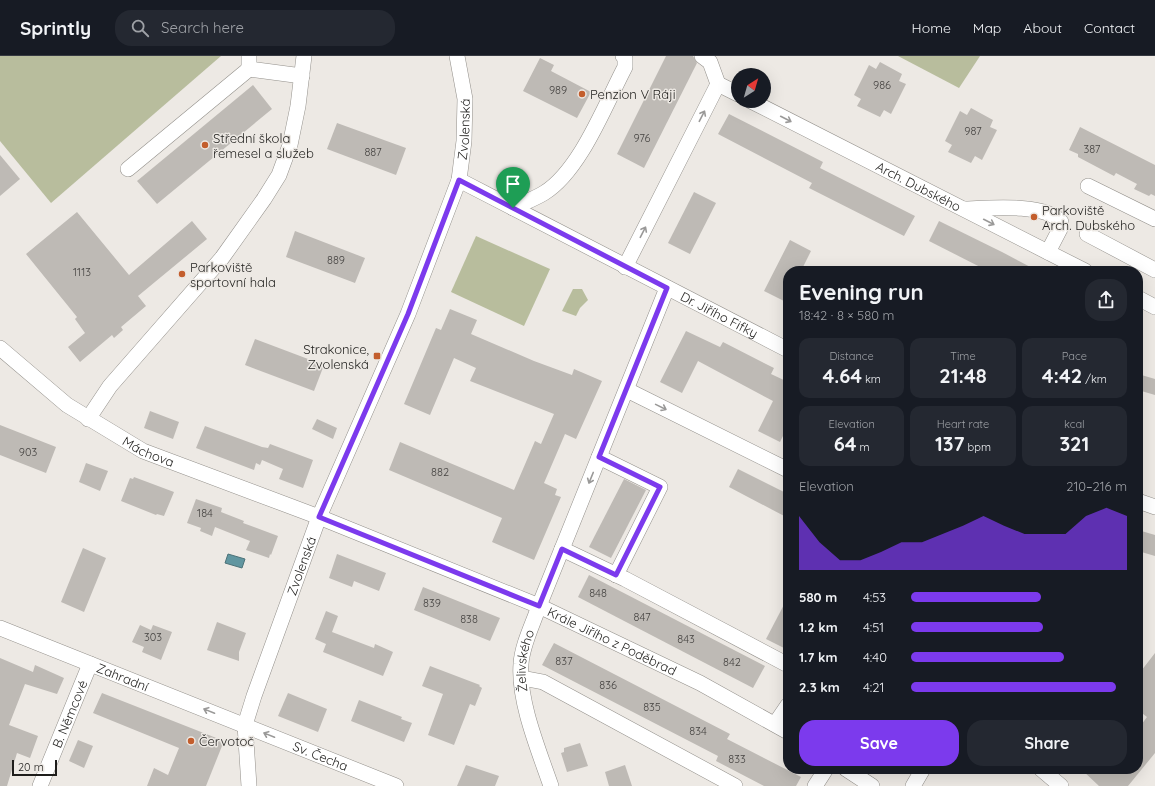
<!DOCTYPE html>
<html lang="en">
<head>
<meta charset="utf-8">
<style>
	body { margin:0; font-family:Quicksand,sans-serif; background:#242831; color:#f1f3f6; height:100vh; display:flex; flex-direction:column; font-size:15px; white-space:nowrap }
	* { box-sizing:border-box; margin:0 }
	p { font-size:13px; color:#9ea1a6 }
	.icon { flex:none; width:22px; height:22px; fill:none; stroke:currentColor; stroke-width:2; stroke-linecap:round; stroke-linejoin:round }
	.map { position:relative; flex:1; overflow:hidden }
	.panel { position:absolute; left:783px; top:210px; width:360px; height:508px; display:flex; flex-direction:column; background:#171b24; border-radius:16px; box-shadow:0 4px 16px #0002 }
	.panel>* { flex:none }
	.needle { width:26px; rotate:37deg }
	.buttons { position:absolute; left:731px; top:12px; display:grid; gap:8px }
	.buttons a { display:grid; place-items:center; width:40px; height:40px; border-radius:50%; background:#171b24; box-shadow:0 4px 16px #0002; font-size:20px }
	.scale { position:absolute; left:12px; bottom:10px; width:45px; box-sizing:border-box; padding-left:4px; border:2px solid #1e1d1b; border-top:0; font-size:11px; line-height:14px; white-space:nowrap; color:#1e1d1b; -webkit-text-stroke:3px #ede9e4; paint-order:stroke }
	.pin { position:absolute; display:grid; place-items:center; width:34px; height:34px; color:#fff; margin:-41px -17px; border-radius:50% 50% 50% 0; rotate:-45deg; box-shadow:0 0 4px #0007 }
	.pin .icon { rotate:45deg }
	.round { display:grid; place-items:center; flex:none; width:42px; height:42px; border-radius:16px; background:#242831 }
	.summary { display:flex; align-items:center; justify-content:space-between; height:68px; padding:0 16px }
	h1 { font-size:22px; font-weight:700; line-height:30px }
	.metrics { display:grid; grid-template-columns:repeat(3,1fr); gap:6px; height:68px; padding:4px 16px }
	.metrics div { display:grid; align-content:center; border-radius:10px; background:#242831; text-align:center }
	.metrics b { font-size:20px; font-weight:700 }
	.metrics small { font-size:11px; font-weight:400 }
	.metrics p { font-size:11px }
	.chart { height:112px; padding:8px 16px }
	.chart p { display:flex; justify-content:space-between }
	.chart svg { width:100%; height:72px; margin-top:4px; fill:#7c3aed; opacity:.7 }
	.button { display:flex; gap:8px; margin-top:auto; padding:8px 16px }
	.button a { flex:1; height:46px; border-radius:16px; background:#7c3aed; color:#fff; font-size:16px; font-weight:700; line-height:46px; text-align:center }
	.button a+a { background:#242831; color:#f1f3f6 }
	ul { padding:0 16px; list-style:none; font-size:13px }
	li { display:grid; grid-template-columns:64px 48px 1fr; align-items:center; height:30px }
	li i { height:10px; border-radius:5px; background:#7c3aed }
	header { display:flex; align-items:center; gap:24px; box-sizing:border-box; height:56px; padding:0 20px; background:#171b24; border-bottom:1px solid #363941 }
	header strong { font-size:19px }
	nav { display:flex; gap:22px; margin-inline-start:auto; font-size:14px }
	.search { width:280px; height:36px; background:#242831; display:flex; align-items:center; gap:10px; box-sizing:border-box; padding:0 14px; border-radius:16px; color:#9ea1a6; font-size:15px }
	.map>svg:first-child { display:block }
	.green { fill:#b8bd9d }
	.water { fill:#6196a0; stroke:#4d7278 }
	.building { fill:#bebab5 }
	.lines { fill:none; stroke-linecap:round; stroke-linejoin:round }
	.minor-casing { stroke:#93908b; stroke-width:16 }
	.minor { stroke:#fff; stroke-width:15 }
	.oneway { stroke:#9a9998 }
	.route-casing { stroke:#fff; stroke-width:8 }
	.route { stroke:#7c3aed; stroke-width:5 }
	.poi-dot { fill:#c35e2d; stroke:#ede9e4; stroke-width:1.5 }
	.labels { text-anchor:middle; stroke-width:3; stroke-linejoin:round; paint-order:stroke }
	.number-label { font-size:11px; fill:#464442 }
	.poi-label { font-size:13px; fill:#1e1d1b; stroke:#ede9e4; text-anchor:start }
	.street-label { font-size:13px; fill:#1e1d1b; stroke:#ede9e4 }
</style>
</head>
<body>
<header>
<strong>Sprintly</strong>
<div class="search"><svg class="icon" aria-label="search" viewBox="0 0 24 24"><circle cx="10" cy="10" r="6"/><path d="M15 15l6 6"/></svg>Search here</div>
<nav><a>Home</a><a>Map</a><a>About</a><a>Contact</a></nav>
</header>
<div class="map">
<svg width="1155" height="730" viewBox="0 0 1155 730">
	<rect width="100%" height="100%" fill="#ede9e4"/>
	<g class="green">
		<polygon points="0,0 221,0 51,147 0,85"/>
		<polygon points="898,0 980,0 959,32"/>
		<polygon points="476,180 550,213 524,270 451,236"/>
		<polygon points="573,233 582,233 588,244 580,252 576,260 562,255"/>
	</g>
	<polygon class="water" points="228,498 245,503 242,512 225,507"/>
	<g class="building">
		<polygon points="666,0 693,0 697,7 644,112 617,98"/>
		<polygon points="540,2 554,9 551,15 591,36 577,62 523,35"/>
		<polygon points="880,6 902,18 899,25 906,28 891,58 884,54 880,61 857,50 861,43 854,39 869,9 876,13"/>
		<polygon points="253,29 272,53 157,148 137,125"/>
		<polygon points="971,52 993,64 990,71 997,74 982,104 975,100 971,107 948,96 952,89 945,85 960,55 967,59"/>
		<polygon points="729,58 823,106 820,112 915,160 904,180 809,132 812,127 718,78"/>
		<polygon points="337,67 406,92 396,119 327,93"/>
		<polygon points="1080,71 1155,109 1155,140 1151,138 1149,140 1134,133 1137,128 1116,117 1114,120 1078,101 1078,98 1069,94"/>
		<polygon points="0,99 20,123 0,140"/>
		<polygon points="694,136 716,147 690,198 668,187"/>
		<polygon points="77,156 129,219 192,165 207,183 138,240 146,250 121,271 123,274 114,282 112,279 80,306 68,291 85,277 75,263 77,261 26,198"/>
		<polygon points="939,165 1002,196 1038,215 988,215 929,185"/>
		<polygon points="295,175 365,202 355,227 286,201"/>
		<polygon points="790,184 811,195 801,215 788,215 788,247 764,235"/>
		<polygon points="450,253 477,264 471,278 534,305 572,319 574,313 602,325 576,383 565,378 544,427 557,433 555,439 561,441 534,504 492,486 502,462 389,414 400,386 514,434 535,385 541,388 554,358 470,325 476,312 454,302 430,359 404,348 436,272 441,274"/>
		<polygon points="686,275 720,291 723,286 774,312 771,318 788,326 788,370 780,386 758,375 773,345 698,305 682,337 660,326"/>
		<polygon points="255,283 324,309 314,335 245,309"/>
		<polygon points="1138,318 1155,323 1155,339 1138,334"/>
		<polygon points="150,355 179,366 173,383 144,372"/>
		<polygon points="317,363 337,372 333,383 312,373"/>
		<polygon points="0,369 56,391 46,417 0,399"/>
		<polygon points="205,370 262,391 268,392 270,388 313,404 303,432 279,423 283,413 262,404 260,409 256,407 254,414 196,392"/>
		<polygon points="86,407 108,415 100,435 79,426"/>
		<polygon points="738,413 788,438 788,462 729,431"/>
		<polygon points="134,421 174,436 164,460 157,458 156,459 121,445 130,422 133,423"/>
		<polygon points="624,423 646,434 611,502 589,491"/>
		<polygon points="196,443 222,452 221,456 244,465 243,467 278,480 271,499 270,498 269,502 246,494 250,485 215,471 212,480 200,475 201,472 187,467"/>
		<polygon points="1138,474 1155,479 1155,500 1138,495"/>
		<polygon points="83,492 106,502 84,556 61,546"/>
		<polygon points="337,498 386,517 379,535 354,525 352,531 329,522"/>
		<polygon points="589,519 765,610 753,632 578,541"/>
		<polygon points="423,531 500,562 490,585 414,554"/>
		<polygon points="788,541 788,594 766,583"/>
		<polygon points="326,555 338,560 332,576 374,592 375,588 393,596 383,620 323,596 326,588 315,583"/>
		<polygon points="217,566 246,577 239,596 239,605 207,594"/>
		<polygon points="140,569 151,574 153,569 172,576 161,604 142,596 144,591 132,586"/>
		<polygon points="554,587 730,678 727,683 801,721 796,730 764,730 716,705 718,700 542,609"/>
		<polygon points="1155,597 1155,697 1128,730 1099,730 1081,713 1138,713 1138,673 1147,661 1138,654 1138,619"/>
		<polygon points="0,602 33,616 35,609 64,622 57,638 25,628 9,669 38,680 30,702 17,697 7,730 0,730"/>
		<polygon points="430,610 480,629 479,630 482,632 475,650 470,648 454,689 428,679 443,638 422,630"/>
		<polygon points="102,637 224,685 206,730 147,730 154,712 168,719 179,692 93,657"/>
		<polygon points="288,637 327,653 318,676 278,660"/>
		<polygon points="359,644 402,661 401,663 412,667 404,686 351,665"/>
		<polygon points="78,684 93,690 84,712 69,705"/>
		<polygon points="580,687 588,710 567,716 561,697 564,696 564,692"/>
		<polygon points="466,709 499,720 495,730 457,730"/>
		<polygon points="625,709 632,730 609,730 605,716"/>
	</g>
	<g class="lines">
		<defs>
			<g id="minor">
				<polyline points="249,0 249,13 302,20"/>
				<polyline points="702,0 710,6 718,28"/>
				<path id="s1" d="M751 45 1085 215"/>
				<polyline points="128,113 249,13"/>
				<path id="s2" d="M459 124 788 294"/>
				<polyline points="1088,130 1155,163"/>
				<path d="M513 152C523 147 534 143 544 137 580 115 605 49 625 11V2L623 0"/>
				<path d="M965 153C989 152 1046 147 1061 166V171L1048 196"/>
				<polyline points="1087,178 1155,214"/>
				<polyline points="625,211 718,28 738,38"/>
				<polyline points="1138,242 1155,251"/>
				<path id="s3" d="M0 292 67 349 143 395 319 461 539 550 700 627 788 676"/>
				<polyline points="627,334 788,414"/>
				<polyline points="88,363 110,330 222,202 264,143 279,119 290,89 298,50 304,0"/>
				<polyline points="599,401 660,431 616,519"/>
				<polyline points="1138,445 1155,451"/>
				<polyline points="562,493 625,523 788,609"/>
				<path id="s4" d="M0 572 396 730"/>
				<polyline points="522,622 543,626 735,730"/>
				<polyline points="775,668 788,649"/>
				<polyline points="846,713 872,730"/>
				<polyline points="1041,713 1061,730"/>
				<path id="s5" d="M40 730 90 608"/>
				<path id="s6" d="M249 730 245 669 254 640 319 461 408 258 459 124 464 85 465 43 457 0"/>
				<path id="s7" d="M551 730C539 695 518 645 521 608 522 589 533 568 539 550L667 232"/>
				<polyline points="815,730 826,713"/>
				<polyline points="913,730 923,713"/>
			</g>
		</defs>
		<use href="#minor" class="minor-casing"/>
		<use href="#minor" class="minor"/>
	</g>
	<defs><path id="oneway-shaft" d="M-6 0H5M1.5-3L5.5 0L1.5 3" fill="none" stroke-width="1.6" stroke-linecap="round" stroke-linejoin="round"/></defs>
	<g class="oneway">
		<use href="#oneway-shaft" transform="translate(702 60) rotate(-63)"/>
		<use href="#oneway-shaft" transform="translate(786 63) rotate(27)"/>
		<use href="#oneway-shaft" transform="translate(989 166) rotate(27)"/>
		<use href="#oneway-shaft" transform="translate(643 176) rotate(-63)"/>
		<use href="#oneway-shaft" transform="translate(661 351) rotate(26)"/>
		<use href="#oneway-shaft" transform="translate(591 422) rotate(112)"/>
		<use href="#oneway-shaft" transform="translate(209 655) rotate(-158)"/>
		<use href="#oneway-shaft" transform="translate(269 679) rotate(-158)"/>
	</g>
	<g class="lines">
		<defs>
			<polygon id="route" points="459,124 667,232 599,401 660,431 616,519 562,493 539,550 319,461 408,258"/>
		</defs>
		<use href="#route" class="route-casing"/>
		<use href="#route" class="route"/>
	</g>
	<g class="poi-dot">
		<circle cx="582" cy="38" r="4"/>
		<circle cx="205" cy="89" r="4"/>
		<circle cx="1034" cy="161" r="4"/>
		<circle cx="182" cy="218" r="4"/>
		<rect x="373" y="296" width="8" height="8" rx="2"/>
		<circle cx="191" cy="685" r="4"/>
	</g>
	<g class="labels">
		<g class="number-label">
			<text x="882" y="33">986</text>
			<text x="558" y="38">989</text>
			<text x="973" y="79">987</text>
			<text x="642" y="86">976</text>
			<text x="1092" y="97">387</text>
			<text x="373" y="100">887</text>
			<text x="336" y="208">889</text>
			<text x="82" y="220">1113</text>
			<text x="28" y="400">903</text>
			<text x="440" y="420">882</text>
			<text x="205" y="461">184</text>
			<text x="598" y="541">848</text>
			<text x="432" y="551">839</text>
			<text x="642" y="565">847</text>
			<text x="469" y="567">838</text>
			<text x="153" y="585">303</text>
			<text x="686" y="587">843</text>
			<text x="564" y="609">837</text>
			<text x="732" y="610">842</text>
			<text x="608" y="633">836</text>
			<text x="652" y="655">835</text>
			<text x="698" y="679">834</text>
			<text x="737" y="707">833</text>
		</g>
		<g class="poi-label">
			<text x="590" y="43">Penzion V Ráji</text>
			<text x="213" y="87">Střední škola<tspan x="213" dy="15">řemesel a služeb</tspan></text>
			<text x="1042" y="159">Parkoviště<tspan x="1042" dy="15">Arch. Dubského</tspan></text>
			<text x="190" y="216">Parkoviště<tspan x="190" dy="15">sportovní hala</tspan></text>
			<text x="369" y="298" text-anchor="end">Strakonice,<tspan x="369" dy="15">Zvolenská</tspan></text>
			<text x="199" y="690">Červotoč</text>
		</g>
		<g class="street-label">
			<text dy="5" stroke="none"><textPath href="#s6" startOffset="698">Zvolenská</textPath></text>
			<text dy="5" stroke="none"><textPath href="#s1" startOffset="188">Arch. Dubského</textPath></text>
			<text dy="5" stroke="none"><textPath href="#s2" startOffset="293">Dr. Jiřího Fifky</textPath></text>
			<text dy="5" stroke="none"><textPath href="#s3" startOffset="182">Máchova</textPath></text>
			<text dy="5" stroke="none"><textPath href="#s6" startOffset="230">Zvolenská</textPath></text>
			<text dy="5" stroke="none"><textPath href="#s3" startOffset="683">Krále Jiřího z Poděbrad</textPath></text>
			<text dy="5" stroke="none"><textPath href="#s7" startOffset="130">Želivského</textPath></text>
			<text dy="5" stroke="none"><textPath href="#s4" startOffset="132">Zahradní</textPath></text>
			<text dy="5" stroke="none"><textPath href="#s5" startOffset="78">B. Němcové</textPath></text>
			<text dy="5" stroke="none"><textPath href="#s4" startOffset="345">Sv. Čecha</textPath></text>
		</g>
	</g>
</svg>
<div class="buttons">
<a><svg class="needle" viewBox="-14 -14 28 28"><path d="M0-13l5 13h-10z" fill="#e53935"/><path d="M0 13l5-13h-10z" fill="#9ea1a6"/></svg></a>
</div>
<div class="scale">20 m</div>
<div class="pin" style="left:513px;top:152px;background:#1e9e55"><svg class="icon" aria-label="arrive" viewBox="0 0 24 24"><path d="M6 21V4h12l-3 4 3 4H6"/></svg></div>
<section class="panel">
<div class="summary"><div><h1>Evening run</h1><p>18:42 · 8 × 580 m</p></div><a class="round"><svg class="icon" aria-label="share" viewBox="0 0 24 24"><path d="M12 15V3M7 8l5-5 5 5M5 13v7h14v-7"/></svg></a></div>
<div class="metrics">
<div><p>Distance</p><b>4.64<small> km</small></b></div>
<div><p>Time</p><b>21:48</b></div>
<div><p>Pace</p><b>4:42<small> /km</small></b></div>
</div>
<div class="metrics">
<div><p>Elevation</p><b>64<small> m</small></b></div>
<div><p>Heart rate</p><b>137<small> bpm</small></b></div>
<div><p>kcal</p><b>321</b></div>
</div>
<div class="chart"><p><span>Elevation</span>210–216 m</p>
<svg viewBox="0 0 160 44" preserveAspectRatio="none"><path d="M0 44V11L10 27L20 38L30 38L40 33L50 27L60 27L70 22L80 17L90 11L100 17L110 22L120 22L130 22L140 11L150 6L160 11V44z"/></svg>
</div>
<ul>
<li><b>580 m</b>4:53<i style="width:60%"></i></li>
<li><b>1.2 km</b>4:51<i style="width:61%"></i></li>
<li><b>1.7 km</b>4:40<i style="width:71%"></i></li>
<li><b>2.3 km</b>4:21<i style="width:95%"></i></li>
</ul>
<div class="button"><a>Save</a><a>Share</a></div>
</section>
</div>
</body>
</html>
